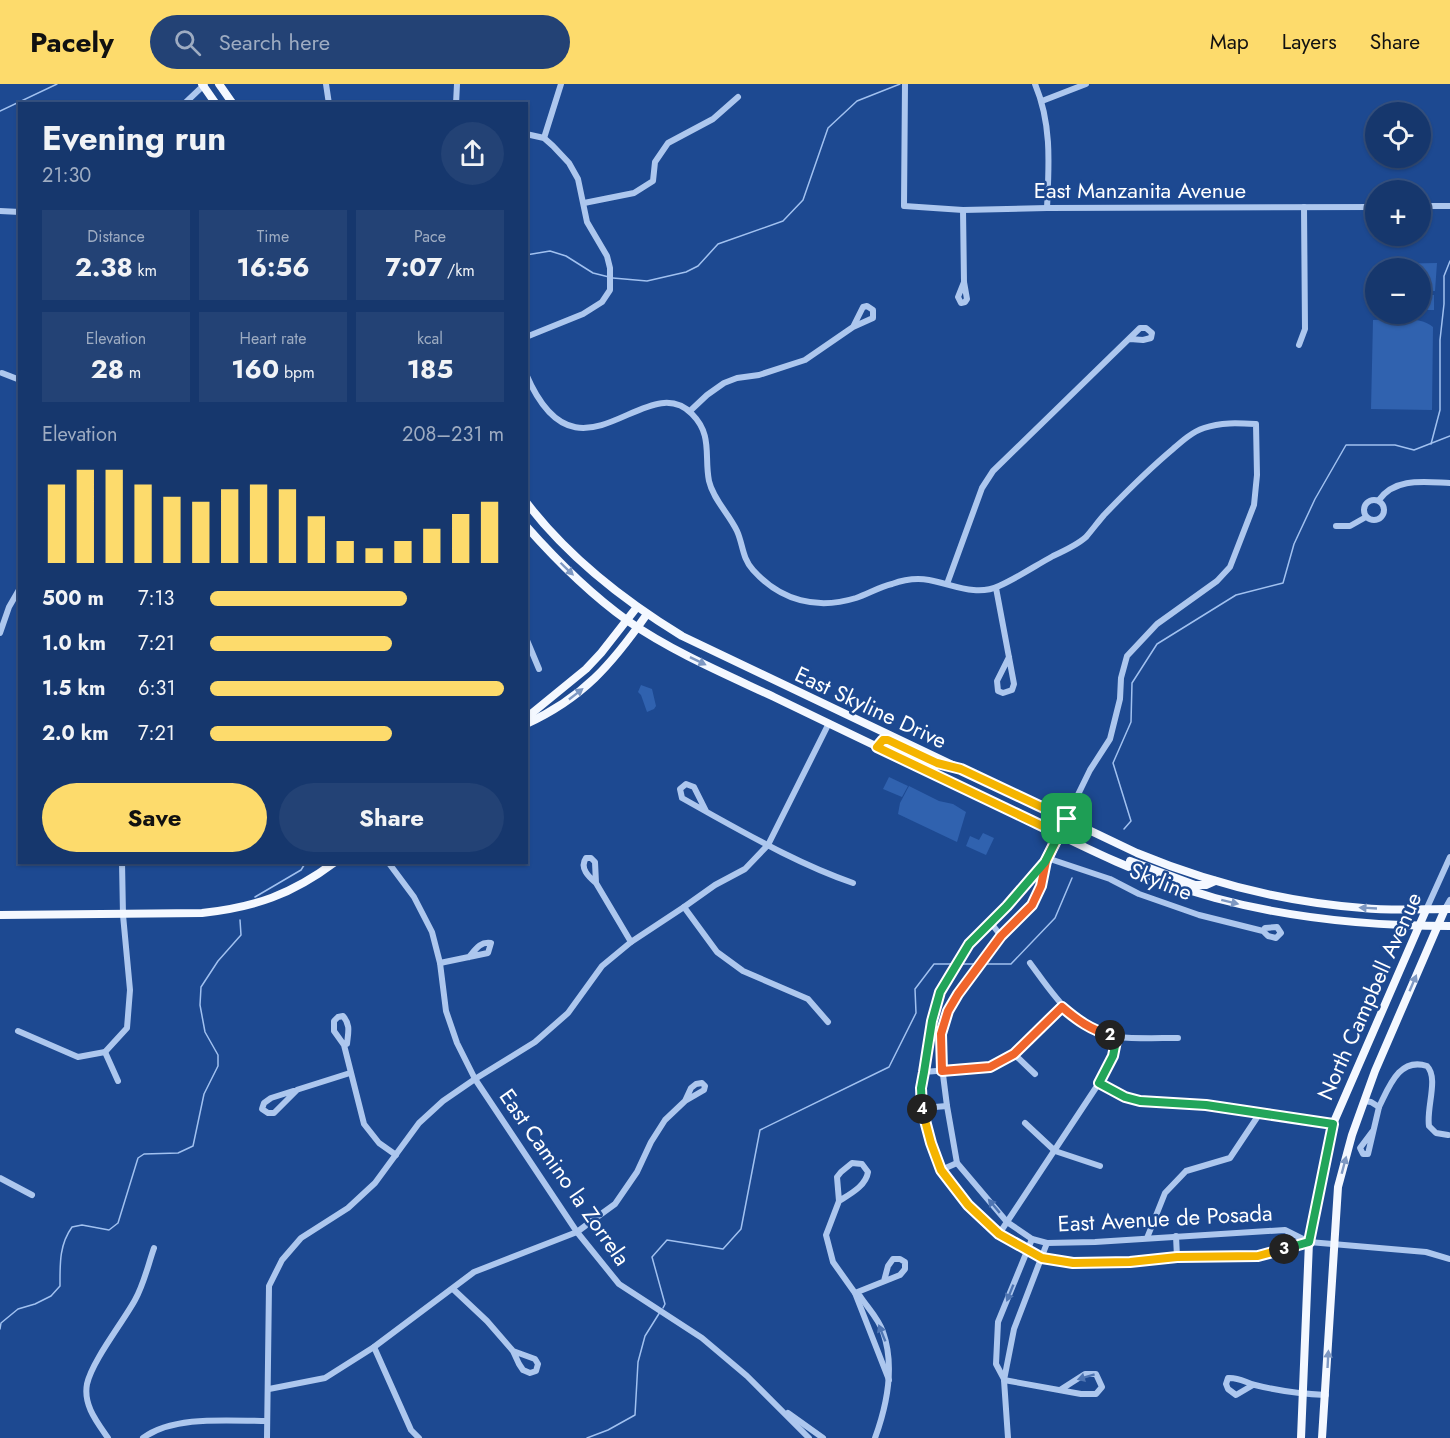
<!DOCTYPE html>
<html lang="en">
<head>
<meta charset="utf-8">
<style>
	body { margin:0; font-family:Jost,sans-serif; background:#234275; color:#f1f3f6; height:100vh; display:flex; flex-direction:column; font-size:22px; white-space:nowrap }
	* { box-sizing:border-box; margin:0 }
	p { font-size:20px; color:#9eacc2 }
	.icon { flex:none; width:33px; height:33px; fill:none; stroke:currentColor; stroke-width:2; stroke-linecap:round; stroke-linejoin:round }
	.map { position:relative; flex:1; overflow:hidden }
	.side { position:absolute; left:18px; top:18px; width:510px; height:762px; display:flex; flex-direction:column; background:#16376d; border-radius:0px; box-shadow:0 2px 4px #0004,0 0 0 2px #355180 }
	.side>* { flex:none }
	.buttons { position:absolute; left:1365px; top:18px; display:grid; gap:12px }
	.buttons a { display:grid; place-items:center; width:66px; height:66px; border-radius:50%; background:#16376d; box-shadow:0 2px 4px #0004,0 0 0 2px #355180; font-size:30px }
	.pin { position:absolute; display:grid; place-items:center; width:51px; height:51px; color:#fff; margin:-26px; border-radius:12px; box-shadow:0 3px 9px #0006 }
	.km { position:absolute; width:30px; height:30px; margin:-15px; border-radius:50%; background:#222; color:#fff; font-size:16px; line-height:30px; text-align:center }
	.round { display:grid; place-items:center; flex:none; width:63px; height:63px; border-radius:32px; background:#234275 }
	.headline { display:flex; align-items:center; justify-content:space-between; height:102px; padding:0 24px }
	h1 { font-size:33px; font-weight:700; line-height:45px }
	.figures { display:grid; grid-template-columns:repeat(3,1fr); gap:9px; height:102px; padding:6px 24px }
	.figures div { display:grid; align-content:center; border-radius:0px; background:#234275; text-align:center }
	.figures b { font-size:26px; font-weight:700 }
	.figures small { font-size:16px; font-weight:400 }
	.figures p { font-size:16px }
	.chart { height:168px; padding:12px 24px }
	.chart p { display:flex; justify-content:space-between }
	.chart svg { width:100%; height:108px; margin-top:6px; stroke:#fddb6c; stroke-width:6 }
	.action { display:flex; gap:12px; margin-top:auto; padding:12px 24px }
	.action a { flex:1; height:69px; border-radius:36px; background:#fddb6c; color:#111; font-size:24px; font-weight:700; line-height:69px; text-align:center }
	.action a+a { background:#234275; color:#f1f3f6 }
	ul { padding:0 24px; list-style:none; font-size:20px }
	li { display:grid; grid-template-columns:96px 72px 1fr; align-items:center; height:45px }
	li i { height:15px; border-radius:8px; background:#fddb6c }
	header { display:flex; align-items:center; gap:36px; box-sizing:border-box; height:84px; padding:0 30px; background:#fddb6c; color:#111 }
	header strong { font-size:28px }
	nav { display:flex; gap:33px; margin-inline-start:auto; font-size:21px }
	.search { width:420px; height:54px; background:#234275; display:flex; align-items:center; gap:15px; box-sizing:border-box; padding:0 21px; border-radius:33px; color:#9eacc2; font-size:22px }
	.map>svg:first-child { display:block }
	.green { fill:#3062af }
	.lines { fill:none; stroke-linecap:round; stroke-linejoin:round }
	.stream { stroke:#a1c1f0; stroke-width:1.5 }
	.minor { stroke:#adc7ee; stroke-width:6 }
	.major { stroke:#f4f8ff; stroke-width:8 }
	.oneway { fill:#7e98c2 }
	.oneway2 { fill:#4f75b2 }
	.split-1-casing { stroke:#fff; stroke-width:12 }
	.split-2-casing { stroke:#fff; stroke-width:12 }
	.split-3-casing { stroke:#fff; stroke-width:12 }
	.split-4-casing { stroke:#fff; stroke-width:12 }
	.split-5-casing { stroke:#fff; stroke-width:12 }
	.split-1 { stroke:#f5b400; stroke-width:8 }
	.split-2 { stroke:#f0652b; stroke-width:8 }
	.split-3 { stroke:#22a559; stroke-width:8 }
	.split-4 { stroke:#f5b400; stroke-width:8 }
	.split-5 { stroke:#22a559; stroke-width:8 }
	.labels { text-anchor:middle; stroke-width:5; stroke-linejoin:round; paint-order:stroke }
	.street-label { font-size:22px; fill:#fff; stroke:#1d4991 }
</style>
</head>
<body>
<header>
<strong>Pacely</strong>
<div class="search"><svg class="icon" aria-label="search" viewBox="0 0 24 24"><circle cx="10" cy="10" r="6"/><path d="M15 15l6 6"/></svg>Search here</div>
<nav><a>Map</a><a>Layers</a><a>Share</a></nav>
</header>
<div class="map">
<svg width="1450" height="1354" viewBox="0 0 1450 1354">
	<rect width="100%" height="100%" fill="#1d4991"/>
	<g class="green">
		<polygon points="1437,179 1435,207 1421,207 1420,184 1387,184 1387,180"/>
		<polygon points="1420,211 1434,211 1434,226 1421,226"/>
		<path d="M1373 236C1391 236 1419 231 1433 243L1432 326 1371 325Z"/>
		<polygon points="641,601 652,605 656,622 654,625 647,628 641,611 638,608"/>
		<polygon points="889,693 908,702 902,713 883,705"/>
		<polygon points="909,702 939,717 953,720 966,728 957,758 898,730 900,719"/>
		<polygon points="983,749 994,754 986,771 966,762 970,752 979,756"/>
	</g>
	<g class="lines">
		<g class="stream">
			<polyline points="0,27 57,0"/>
			<polyline points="526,171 550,167 566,172 593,189 609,193"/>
			<polyline points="613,194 647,197 686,188 698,182 718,160 783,137 803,116 828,44 857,17 900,0"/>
			<polyline points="1431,360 1440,326 1440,256 1444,220 1444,192 1450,177"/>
			<polyline points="1124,745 1131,737 1113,679 1131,638 1132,599 1157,560 1236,511 1283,499 1294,460 1315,415 1346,361 1395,361 1414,366 1450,352"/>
			<polyline points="255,813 301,786 306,778"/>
			<polyline points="960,880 976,880"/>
			<polyline points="984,880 1011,880 1055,834 1072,794"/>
			<polyline points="663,1224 665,1220 652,1173 667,1156 723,1165 741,1145 760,1046 889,983 916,929 915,905 934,880 955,880"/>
			<path d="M0 1245 1 1239 18 1225 35 1220 51 1212 60 1202C60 1181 59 1161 72 1143L82 1141 109 1146 118 1139 138 1074 144 1070 178 1069 193 1062 204 1010 218 982V971L205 948 200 921 201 903 218 877 241 851 240 836"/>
			<polyline points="587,1354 608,1346 635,1331 638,1278 645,1252 660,1228"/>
		</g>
		<g class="minor">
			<polyline points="326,0 329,20"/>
			<polyline points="905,0 904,122 963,126 1047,124 1376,123"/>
			<path d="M1035 0C1052 40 1049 81 1047 124"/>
			<polyline points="1042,17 1086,0"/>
			<polyline points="184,20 205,0"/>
			<polyline points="456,20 457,0"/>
			<polyline points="526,50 544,54 553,62 569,79 578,95 587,138 607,172 610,184 610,206 602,218 583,230 526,253"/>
			<polyline points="544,54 561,0"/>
			<polyline points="584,119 634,109 653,97 655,78 668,59 713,35 738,13"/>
			<polyline points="1420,122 1450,122"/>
			<polyline points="963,126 964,198 967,215 965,218 961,219 958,213 964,198"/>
			<polyline points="0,127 20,128"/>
			<polyline points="1299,261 1305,245 1304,123"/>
			<polyline points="2,289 20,296"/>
			<path d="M526 290C578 412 646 282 692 330 713 351 704 372 709 397 713 415 729 430 737 447 743 460 742 474 753 486 781 517 817 526 856 514 868 510 879 503 892 500 903 496 917 494 929 496 952 500 976 513 999 502 1017 494 1035 482 1053 472 1064 467 1077 461 1086 453 1092 446 1098 438 1104 431 1126 408 1148 386 1173 365 1182 357 1192 348 1204 344 1221 338 1238 339 1256 340L1257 391 1254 421 1230 483 1217 497 1157 540 1127 572 1121 594 1120 615 1110 655 1090 686 1047 774 1041 802 1032 821 1001 852 953 918 941 950V975L947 1022 957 1079 1007 1138 1032 1155 1047 1159 1095 1158 1285 1146 1309 1158"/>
			<polyline points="690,327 707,311 724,299 737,294 759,291 805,276 853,243 873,234 873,226 867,222 863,223 853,243"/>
			<circle cx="1374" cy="426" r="10"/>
			<path d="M1379 416C1395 393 1425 398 1450 399"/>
			<polyline points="1336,442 1350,442 1366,433"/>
			<polyline points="947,500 982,404 993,387 1140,244 1146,244 1152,249 1151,254 1143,256 1130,255"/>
			<polyline points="996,504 1014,600 1012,606 1003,609 998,607 997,597 1009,573"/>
			<polyline points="0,549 9,523 20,504"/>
			<polyline points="526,554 539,585"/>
			<path d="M706 727 694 703 686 700 680 705 682 714 714 732C759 757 804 782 853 799"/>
			<polyline points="1047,774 1110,795 1139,810 1199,831 1263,847 1268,852 1276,854 1281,849 1277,843 1265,844 1263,847"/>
			<polyline points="388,778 414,813 432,848 440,879 446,927 457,959 475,995 577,1148 619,1200 702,1254 747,1292 809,1354"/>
			<polyline points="1045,779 1007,822 969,860 940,908 932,937 921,1004 922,1024 931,1059 941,1086 968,1121 999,1150 1042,1174 1073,1179 1157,1176 1177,1173 1259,1171 1309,1158 1426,1168 1450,1175"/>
			<path d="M596 799C589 793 579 784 586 774H591L595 778 596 799 631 858"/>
			<polyline points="684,823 717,868 743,887 808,915 828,938"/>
			<polyline points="1445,825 1450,816"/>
			<polyline points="1426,826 1450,773"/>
			<polyline points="991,839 1001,852"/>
			<path d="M440 879 488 869 491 859C480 857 475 866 469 873"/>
			<path d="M1030 879C1053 910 1075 947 1117 953 1137 955 1158 954 1178 954"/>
			<polyline points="18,947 78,973 105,968 127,944 130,906 123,831 122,778"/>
			<path d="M344 961 347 960C348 949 351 941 343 932L338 933 334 937V947L344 961 364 1040 379 1059 396 1071"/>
			<polyline points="105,968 118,997"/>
			<polyline points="1014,970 1035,990"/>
			<polyline points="923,988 990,983 1014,970 1062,923"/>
			<polyline points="1099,999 1125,1013 1140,1017 1206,1021 1333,1040"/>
			<polyline points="297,1006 274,1029 268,1029 262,1025 264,1019 271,1014 350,989"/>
			<path d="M1364 1017 1371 1018 1379 1023C1389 1003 1399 973 1427 982 1439 994 1426 1024 1429 1042L1436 1049 1448 1051"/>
			<polyline points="922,1024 947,1022"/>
			<polyline points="1025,1039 1055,1067 1100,1082"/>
			<polyline points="1372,1048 1360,1064 1363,1070 1368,1070 1379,1023"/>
			<polyline points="941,1086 957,1079"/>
			<polyline points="0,1094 32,1111"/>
			<path d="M839 1117C850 1110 866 1102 868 1088L862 1080 852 1079 841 1088 837 1093 839 1117 826 1151 833 1178 855 1209 889 1296"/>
			<polyline points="999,1150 1099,999 1113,972 1117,953"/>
			<polyline points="1176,1152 1177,1173"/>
			<polyline points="1147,1154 1165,1109 1186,1087 1230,1074 1260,1029"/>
			<polyline points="453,1205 487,1237 513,1267 535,1275 538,1280 536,1287 530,1289 523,1286 519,1280 513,1267"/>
			<polyline points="855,1209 900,1191 905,1185 905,1178 900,1175 893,1175 888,1182 884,1197"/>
			<path d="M856 1210 860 1212C867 1223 879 1235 883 1248 895 1282 887 1321 875 1354"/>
			<polyline points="374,1263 411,1346 419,1354"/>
			<polyline points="1004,1295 996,1280 998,1238 1032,1155"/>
			<polyline points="1004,1296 1081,1310 1096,1310 1102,1303 1096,1290 1085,1290 1060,1306"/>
			<path d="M1253 1301 1236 1311 1228 1305 1226 1300 1228 1294C1239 1293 1246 1299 1255 1301 1279 1307 1302 1310 1326 1311"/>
			<polyline points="269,1305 325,1294 374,1263 474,1188 577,1148 593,1136 615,1120 637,1088 651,1058 665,1036 685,1017 691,1004 696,1000 702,999 705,1002 704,1006 685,1017"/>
			<polyline points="788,1329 823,1354"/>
			<path d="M108 1354C97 1338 83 1321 87 1300 92 1277 123 1238 135 1216 144 1200 148 1181 154 1164"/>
			<path d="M143 1354C174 1331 230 1337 267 1337"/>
			<polyline points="267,1354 269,1202 282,1176 301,1154 348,1124 375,1099 419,1039 443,1017 475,995 535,958 568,929 602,882 631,858 684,823 715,801 745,785 768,761 829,639"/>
			<polyline points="1008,1354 1004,1296 1014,1245 1047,1159"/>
		</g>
		<g class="major">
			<polyline points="202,0 216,20"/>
			<polyline points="219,0 233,20"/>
			<path d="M526 418C568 473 623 516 682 552L1137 769C1209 799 1285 818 1363 824 1392 827 1421 825 1450 825"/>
			<path d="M526 442C557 477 590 510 628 537 673 568 725 590 774 613 836 643 898 673 960 702 1044 742 1126 789 1215 814 1293 835 1370 842 1450 842"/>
			<polyline points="526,634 586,585 601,569 637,523"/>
			<path d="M526 640C583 614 612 580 647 530"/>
			<polyline points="877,663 883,656 888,656 895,659"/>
			<polyline points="1130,777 1195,801 1206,801 1215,797"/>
			<path d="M0 831 202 829C255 823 291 811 335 778"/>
			<polyline points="1301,1354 1309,1158 1333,1040 1426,826"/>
			<polyline points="1322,1354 1338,1103 1352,1051 1375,987 1445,825"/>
		</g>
	</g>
	<defs><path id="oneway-solid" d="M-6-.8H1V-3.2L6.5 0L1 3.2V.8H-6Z" transform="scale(1.5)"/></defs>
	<g class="oneway">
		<use href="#oneway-solid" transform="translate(567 485) rotate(44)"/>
		<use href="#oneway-solid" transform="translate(698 577) rotate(26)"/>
		<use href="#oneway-solid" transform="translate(576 610) rotate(-38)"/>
		<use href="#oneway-solid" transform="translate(1230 818) rotate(14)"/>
		<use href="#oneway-solid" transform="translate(1368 824) rotate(-177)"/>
		<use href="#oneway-solid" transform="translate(1413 899) rotate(-67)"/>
		<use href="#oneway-solid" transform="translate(1344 1081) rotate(-75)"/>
		<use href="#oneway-solid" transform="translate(1328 1275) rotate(-87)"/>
	</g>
	<g class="oneway2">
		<use href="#oneway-solid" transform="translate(994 1122) rotate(-130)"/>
		<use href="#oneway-solid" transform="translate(1010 1209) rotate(112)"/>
		<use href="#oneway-solid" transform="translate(882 1249) rotate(-112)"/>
		<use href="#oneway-solid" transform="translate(1086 1293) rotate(163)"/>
	</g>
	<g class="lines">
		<defs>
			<polyline id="split-1" points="1046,777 1059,750 877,663 883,656 888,656 937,679 961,685 1067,735"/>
			<path id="split-2" d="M1046 777 1041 802 1032 821 1001 852 958 910 948 927 941 950 942 987 990 983 1014 970 1062 923C1077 936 1091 946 1110 951"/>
			<polyline id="split-3" points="1110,951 1117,952 1113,972 1099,999 1125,1013 1140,1017 1206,1021 1333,1040 1309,1158 1284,1165"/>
			<polyline id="split-4" points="922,1025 931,1059 941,1086 968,1121 999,1150 1042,1174 1073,1179 1130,1178 1177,1173 1258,1172 1284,1165"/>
			<polyline id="split-5" points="922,1025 921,1004 924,988 932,937 940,908 969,860 1007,822 1045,778 1067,735"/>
		</defs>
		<use href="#split-1" class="split-1-casing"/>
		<use href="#split-2" class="split-2-casing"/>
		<use href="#split-3" class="split-3-casing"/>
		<use href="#split-4" class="split-4-casing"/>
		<use href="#split-5" class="split-5-casing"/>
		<use href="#split-1" class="split-1"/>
		<use href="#split-2" class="split-2"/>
		<use href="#split-3" class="split-3"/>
		<use href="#split-4" class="split-4"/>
		<use href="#split-5" class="split-5"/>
	</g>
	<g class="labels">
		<g class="street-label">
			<text x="1140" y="114">East Manzanita Avenue</text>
			<text transform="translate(871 623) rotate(25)" y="8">East Skyline Drive</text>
			<text transform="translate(1161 797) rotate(22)" y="8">Skyline</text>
			<text transform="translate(1369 912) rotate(-66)" y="8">North Campbell Avenue</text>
			<text transform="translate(565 1093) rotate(55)" y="8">East Camino la Zorrela</text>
			<text transform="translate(1165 1134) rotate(-3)" y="8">East Avenue de Posada</text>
		</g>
	</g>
</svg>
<div class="buttons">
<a><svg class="icon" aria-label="locate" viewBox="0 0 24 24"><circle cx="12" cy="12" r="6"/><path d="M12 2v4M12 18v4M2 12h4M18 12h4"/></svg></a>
<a>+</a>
<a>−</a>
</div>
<div class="pin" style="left:1067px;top:735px;background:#1e9e55"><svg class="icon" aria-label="arrive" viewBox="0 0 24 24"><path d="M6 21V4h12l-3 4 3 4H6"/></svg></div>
<b class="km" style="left:1110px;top:951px">2</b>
<b class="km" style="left:1284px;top:1165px">3</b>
<b class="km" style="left:922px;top:1025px">4</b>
<section class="side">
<div class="headline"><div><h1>Evening run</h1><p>21:30</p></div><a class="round"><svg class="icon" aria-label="share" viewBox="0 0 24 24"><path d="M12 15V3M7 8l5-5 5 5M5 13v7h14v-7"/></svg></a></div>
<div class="figures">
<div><p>Distance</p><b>2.38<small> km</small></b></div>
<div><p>Time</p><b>16:56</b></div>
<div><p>Pace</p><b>7:07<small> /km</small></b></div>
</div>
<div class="figures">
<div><p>Elevation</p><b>28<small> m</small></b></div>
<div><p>Heart rate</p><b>160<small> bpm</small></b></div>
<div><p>kcal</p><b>185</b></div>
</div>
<div class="chart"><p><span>Elevation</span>208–231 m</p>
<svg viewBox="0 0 160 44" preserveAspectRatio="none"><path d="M5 44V12M15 44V6M25 44V6M35 44V12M45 44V17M55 44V19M65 44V14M75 44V12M85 44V14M95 44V25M105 44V35M115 44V38M125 44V35M135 44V30M145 44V24M155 44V19"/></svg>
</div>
<ul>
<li><b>500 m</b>7:13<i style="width:67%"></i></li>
<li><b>1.0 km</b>7:21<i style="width:62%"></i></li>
<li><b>1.5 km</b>6:31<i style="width:100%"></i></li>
<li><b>2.0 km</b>7:21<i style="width:62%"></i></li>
</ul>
<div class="action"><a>Save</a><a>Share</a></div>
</section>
</div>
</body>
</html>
